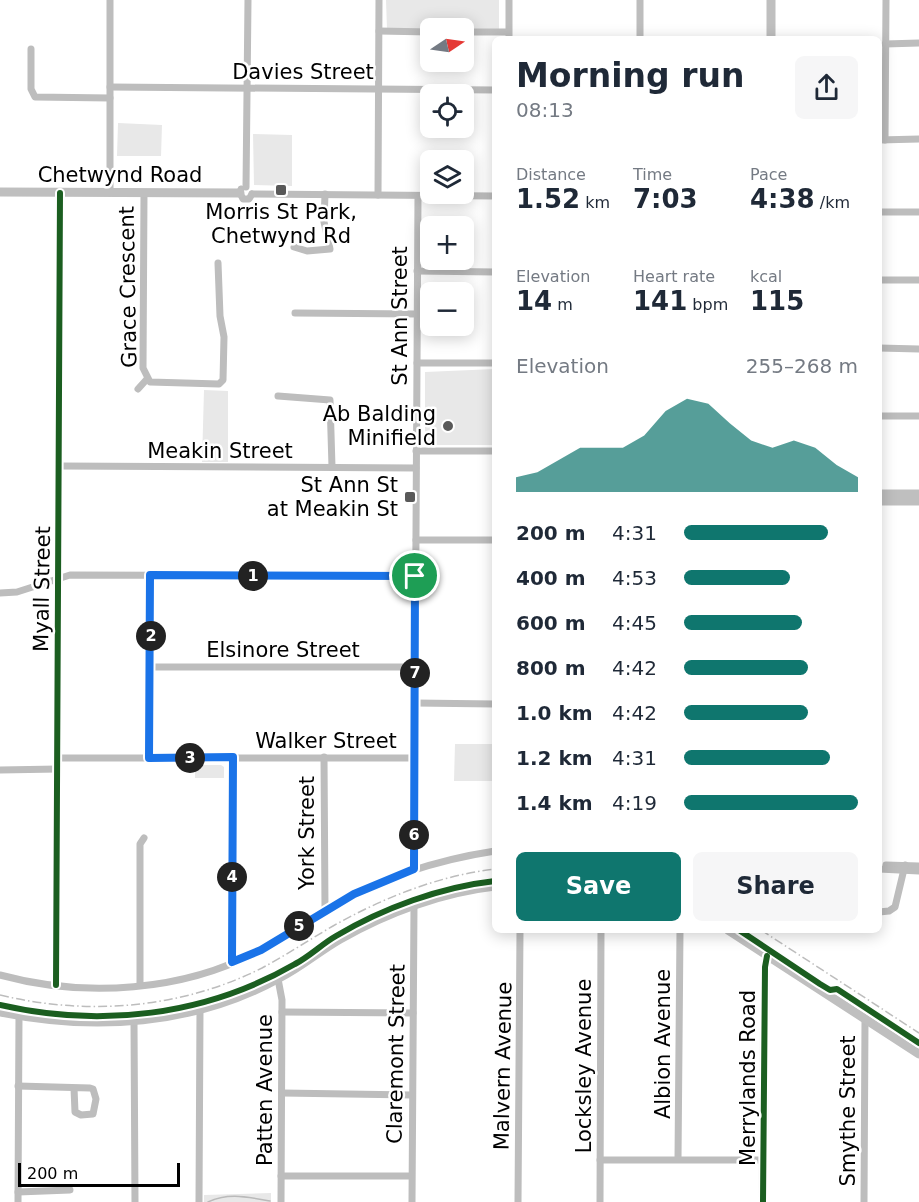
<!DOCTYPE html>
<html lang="en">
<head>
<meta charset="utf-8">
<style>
	body { margin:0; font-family:"DejaVu Sans",sans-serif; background:#f6f6f7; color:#1f2937; height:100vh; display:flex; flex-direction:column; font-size:22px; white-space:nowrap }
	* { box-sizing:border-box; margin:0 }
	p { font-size:20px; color:#747a83 }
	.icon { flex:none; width:33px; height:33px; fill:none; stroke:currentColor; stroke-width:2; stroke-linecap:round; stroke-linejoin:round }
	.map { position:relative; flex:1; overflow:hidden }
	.details { position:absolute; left:492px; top:36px; width:390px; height:897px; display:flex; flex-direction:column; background:#fff; border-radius:9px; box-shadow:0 3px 15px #0003 }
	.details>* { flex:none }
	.needle { width:39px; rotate:77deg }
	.controls { position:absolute; left:420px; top:18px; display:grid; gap:12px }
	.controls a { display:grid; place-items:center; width:54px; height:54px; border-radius:9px; background:#fff; box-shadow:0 3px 15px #0003; font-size:30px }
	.scale { position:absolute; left:18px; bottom:15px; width:162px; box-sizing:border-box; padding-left:6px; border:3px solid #000; border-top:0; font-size:16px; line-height:21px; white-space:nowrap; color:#000; -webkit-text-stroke:4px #fff; paint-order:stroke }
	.pin { position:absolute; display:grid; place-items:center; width:51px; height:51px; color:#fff; margin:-26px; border:3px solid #fff; border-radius:50%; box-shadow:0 2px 6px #0007 }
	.km { position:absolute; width:30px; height:30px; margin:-15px; border-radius:50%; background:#222; color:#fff; font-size:16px; line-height:30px; text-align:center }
	.round { display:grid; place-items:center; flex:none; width:63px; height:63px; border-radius:9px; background:#f6f6f7 }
	.headline { display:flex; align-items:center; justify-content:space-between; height:102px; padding:0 24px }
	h1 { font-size:33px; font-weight:800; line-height:45px }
	.stats { display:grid; grid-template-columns:repeat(3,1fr); gap:9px; height:102px; padding:6px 24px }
	.stats div { display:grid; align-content:center }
	.stats b { font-size:26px; font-weight:800 }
	.stats small { font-size:16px; font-weight:400 }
	.stats p { font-size:16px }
	.chart { height:168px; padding:12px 24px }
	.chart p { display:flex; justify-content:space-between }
	.chart svg { width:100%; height:108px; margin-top:6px; fill:#0f766e; opacity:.7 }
	.button { display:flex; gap:12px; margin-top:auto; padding:12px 24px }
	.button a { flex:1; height:69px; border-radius:9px; background:#0f766e; color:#fff; font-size:24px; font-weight:800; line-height:69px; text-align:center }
	.button a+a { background:#f6f6f7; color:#1f2937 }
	ul { padding:0 24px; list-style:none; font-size:20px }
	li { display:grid; grid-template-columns:96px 72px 1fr; align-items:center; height:45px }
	li i { height:15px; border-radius:8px; background:#0f766e }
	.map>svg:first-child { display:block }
	.green { fill:#e8e8e8 }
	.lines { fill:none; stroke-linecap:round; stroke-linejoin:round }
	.stream { stroke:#bababa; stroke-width:1.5 }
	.street { stroke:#bdbdbd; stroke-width:7 }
	.secondary { stroke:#bfbfbf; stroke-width:9 }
	.rail { stroke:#bdbdbd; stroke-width:1.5; stroke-dasharray:9 3 1.5 3; stroke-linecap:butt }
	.cycleway-casing { stroke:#fff; stroke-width:10 }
	.cycleway { stroke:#1b5e20; stroke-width:6 }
	.route-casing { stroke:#fff; stroke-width:12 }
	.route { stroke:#1a73e8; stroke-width:8 }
	.poi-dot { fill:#595959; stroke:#fff; stroke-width:2 }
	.labels { text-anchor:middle; stroke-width:5; stroke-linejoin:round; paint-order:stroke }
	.street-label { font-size:21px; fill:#000; stroke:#fff }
	.poi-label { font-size:21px; fill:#000; stroke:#fff; text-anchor:end }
</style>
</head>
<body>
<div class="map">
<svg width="919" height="1202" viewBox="0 0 919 1202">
	<rect width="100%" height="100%" fill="#fff"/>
	<g class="green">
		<polygon points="386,0 499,0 499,30 387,29"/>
		<polygon points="118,123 162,125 161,156 117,156"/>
		<polygon points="253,134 292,135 292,186 254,185"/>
		<polygon points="495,369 495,445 425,445 425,372"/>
		<polygon points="204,390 228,391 228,462 202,462"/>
		<polygon points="455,744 495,744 495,781 454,781"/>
		<polygon points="195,765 221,765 224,767 224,778 195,778"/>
		<polygon points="271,1193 271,1202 204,1202 204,1195"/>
	</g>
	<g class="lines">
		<path class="stream" d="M208 1202C229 1192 247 1197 270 1201"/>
		<g class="street">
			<polyline points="379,31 430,32"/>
			<polyline points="464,32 508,32"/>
			<polyline points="509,39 509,0"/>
			<polyline points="640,39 640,0"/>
			<polyline points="885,44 919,43"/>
			<polyline points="31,49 31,89 35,97 110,98"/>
			<polyline points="110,87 495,90"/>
			<polyline points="879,140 919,139"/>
			<polyline points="885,140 886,0"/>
			<polyline points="246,187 248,0"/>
			<polyline points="241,189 240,193 243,199 249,199 252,194"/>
			<polyline points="110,193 110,0"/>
			<polyline points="144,194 143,368 150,382 219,384 223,380 224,337 220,316 218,263"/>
			<polyline points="252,194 495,196"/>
			<polyline points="378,195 379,0"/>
			<polyline points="879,212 919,212"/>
			<polyline points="294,247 307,251 330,249 324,222 325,194"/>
			<polyline points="417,271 495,272"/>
			<polyline points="879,280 919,280"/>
			<polyline points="295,313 417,314"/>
			<polyline points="879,348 919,349"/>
			<polyline points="417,363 495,363"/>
			<polyline points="138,389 147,379"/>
			<polyline points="278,396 330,400 332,467"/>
			<polyline points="879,416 919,416"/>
			<polyline points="416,451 495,451"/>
			<polyline points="60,466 416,468"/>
			<polyline points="416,540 495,540"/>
			<polyline points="0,593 17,592 70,575 415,576"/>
			<polyline points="151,667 415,667"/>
			<polyline points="415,703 495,704"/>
			<polyline points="324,757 325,909"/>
			<polyline points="58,758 414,758"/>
			<polyline points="149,758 150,575"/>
			<polyline points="0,770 58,769"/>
			<polyline points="886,865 919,866"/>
			<polyline points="414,869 418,196"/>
			<polyline points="879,869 919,871"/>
			<polyline points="879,912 889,911 895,907 905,865"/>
			<polyline points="232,962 233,757"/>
			<path d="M0 975C84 998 185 992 262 949 285 937 305 920 328 908 380 878 436 860 495 851"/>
			<polyline points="278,979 282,1000 281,1202"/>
			<polyline points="56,985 60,193"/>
			<polyline points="140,985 140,844 144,838"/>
			<polyline points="282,1012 413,1013"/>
			<polyline points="134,1021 135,1202"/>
			<polyline points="18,1086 90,1088 93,1089 96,1099 93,1114 81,1115 75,1112 74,1088"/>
			<polyline points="282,1093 412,1095"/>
			<polyline points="678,1159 680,930"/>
			<polyline points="600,1160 763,1160"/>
			<polyline points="281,1176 411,1176"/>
			<polyline points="18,1192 70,1190"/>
			<polyline points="18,1202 19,1016"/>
			<polyline points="199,1202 200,1009"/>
			<polyline points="412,1202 414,906"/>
			<polyline points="518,1202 520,930"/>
			<polyline points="600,1202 601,930"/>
			<polyline points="864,1202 865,1020"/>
		</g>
		<g class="secondary">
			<polyline points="771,39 771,0"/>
			<polyline points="0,192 240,193"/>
			<polyline points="879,494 919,494"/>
			<polyline points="879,501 919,501"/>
			<polyline points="728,930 919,1054"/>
			<path d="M0 1012C94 1031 194 1025 279 978 301 967 319 951 340 939 387 912 442 892 495 886"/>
			<polyline points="763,1202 765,967 767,956"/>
		</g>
		<g class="rail">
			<polyline points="761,930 919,1033"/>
			<path d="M0 995C88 1016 180 1009 262 968 286 955 309 940 333 926 383 898 437 876 495 869"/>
		</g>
		<defs>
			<g id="cycleway">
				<polyline points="739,930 820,984 830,990 837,989 919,1043"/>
				<polyline points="56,985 60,193"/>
				<path d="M0 1005C100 1028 205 1016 295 964 310 956 322 944 336 936 383 908 441 887 495 881"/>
				<polyline points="763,1202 765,967 767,956"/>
			</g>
		</defs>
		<use href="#cycleway" class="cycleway-casing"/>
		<use href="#cycleway" class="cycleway"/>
	</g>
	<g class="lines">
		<defs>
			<polygon id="route" points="150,575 415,576 414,869 354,894 261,950 232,962 233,757 149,758"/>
		</defs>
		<use href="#route" class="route-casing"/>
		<use href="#route" class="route"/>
	</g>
	<g class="poi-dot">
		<rect x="275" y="184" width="12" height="12" rx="3"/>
		<circle cx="448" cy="426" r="6"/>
		<rect x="404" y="491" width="12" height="12" rx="3"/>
	</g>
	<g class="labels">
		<g class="street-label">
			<text x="303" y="79">Davies Street</text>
			<text x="120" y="182">Chetwynd Road</text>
			<text transform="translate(128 287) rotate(-91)" y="7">Grace Crescent</text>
			<text transform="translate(400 316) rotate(-90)" y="7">St Ann Street</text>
			<text x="220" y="458">Meakin Street</text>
			<text transform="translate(42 589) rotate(-89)" y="7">Myall Street</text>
			<text x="283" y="657">Elsinore Street</text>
			<text x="326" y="748">Walker Street</text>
			<text transform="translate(307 833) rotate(-90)" y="7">York Street</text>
			<text transform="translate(663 1044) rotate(-90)" y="7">Albion Avenue</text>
			<text transform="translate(396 1054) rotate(-89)" y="7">Claremont Street</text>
			<text transform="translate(503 1066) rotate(-89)" y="7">Malvern Avenue</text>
			<text transform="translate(584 1066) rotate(-90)" y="7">Locksley Avenue</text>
			<text transform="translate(748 1078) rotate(-90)" y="7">Merrylands Road</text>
			<text transform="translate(265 1090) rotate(-90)" y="7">Patten Avenue</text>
			<text transform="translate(848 1111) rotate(-90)" y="7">Smythe Street</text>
		</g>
		<g class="poi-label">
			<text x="281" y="219" text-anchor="middle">Morris St Park,<tspan x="281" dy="24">Chetwynd Rd</tspan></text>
			<text x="436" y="421">Ab Balding<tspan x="436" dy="24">Minifield</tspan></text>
			<text x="398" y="492">St Ann St<tspan x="398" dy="24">at Meakin St</tspan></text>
		</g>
	</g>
</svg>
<div class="controls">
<a><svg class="needle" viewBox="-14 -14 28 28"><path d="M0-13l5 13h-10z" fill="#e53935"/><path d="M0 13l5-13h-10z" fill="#747a83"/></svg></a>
<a><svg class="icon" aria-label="locate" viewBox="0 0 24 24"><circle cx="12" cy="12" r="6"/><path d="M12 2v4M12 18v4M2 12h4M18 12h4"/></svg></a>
<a><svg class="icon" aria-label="layers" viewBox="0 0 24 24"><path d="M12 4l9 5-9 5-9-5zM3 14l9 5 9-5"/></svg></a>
<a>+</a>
<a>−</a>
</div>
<div class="scale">200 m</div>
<div class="pin" style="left:415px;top:576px;background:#1e9e55"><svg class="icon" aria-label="arrive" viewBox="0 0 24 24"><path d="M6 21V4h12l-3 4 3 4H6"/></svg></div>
<b class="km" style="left:253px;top:576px">1</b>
<b class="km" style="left:151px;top:636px">2</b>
<b class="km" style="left:190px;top:758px">3</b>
<b class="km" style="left:232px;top:877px">4</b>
<b class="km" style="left:299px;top:926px">5</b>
<b class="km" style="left:414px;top:835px">6</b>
<b class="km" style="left:415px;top:673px">7</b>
<section class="details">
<div class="headline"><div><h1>Morning run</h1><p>08:13</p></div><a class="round"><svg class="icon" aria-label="share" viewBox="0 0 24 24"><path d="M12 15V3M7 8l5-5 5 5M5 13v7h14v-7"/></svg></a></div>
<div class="stats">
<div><p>Distance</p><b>1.52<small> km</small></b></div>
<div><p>Time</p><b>7:03</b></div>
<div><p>Pace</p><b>4:38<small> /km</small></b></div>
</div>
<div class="stats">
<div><p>Elevation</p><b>14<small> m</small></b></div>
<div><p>Heart rate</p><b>141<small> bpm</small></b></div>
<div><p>kcal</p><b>115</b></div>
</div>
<div class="chart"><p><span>Elevation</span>255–268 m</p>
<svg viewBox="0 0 160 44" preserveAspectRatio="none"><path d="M0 44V38L10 36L20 31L30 26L40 26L50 26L60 21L70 11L80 6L90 8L100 16L110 23L120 26L130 23L140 26L150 33L160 38V44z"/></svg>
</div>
<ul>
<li><b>200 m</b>4:31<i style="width:83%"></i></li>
<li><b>400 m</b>4:53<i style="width:61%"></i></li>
<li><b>600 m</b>4:45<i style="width:68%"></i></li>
<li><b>800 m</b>4:42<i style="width:71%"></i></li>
<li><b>1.0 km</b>4:42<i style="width:71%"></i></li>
<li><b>1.2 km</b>4:31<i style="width:84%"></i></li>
<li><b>1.4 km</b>4:19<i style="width:100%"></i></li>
</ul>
<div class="button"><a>Save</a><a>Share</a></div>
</section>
</div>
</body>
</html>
